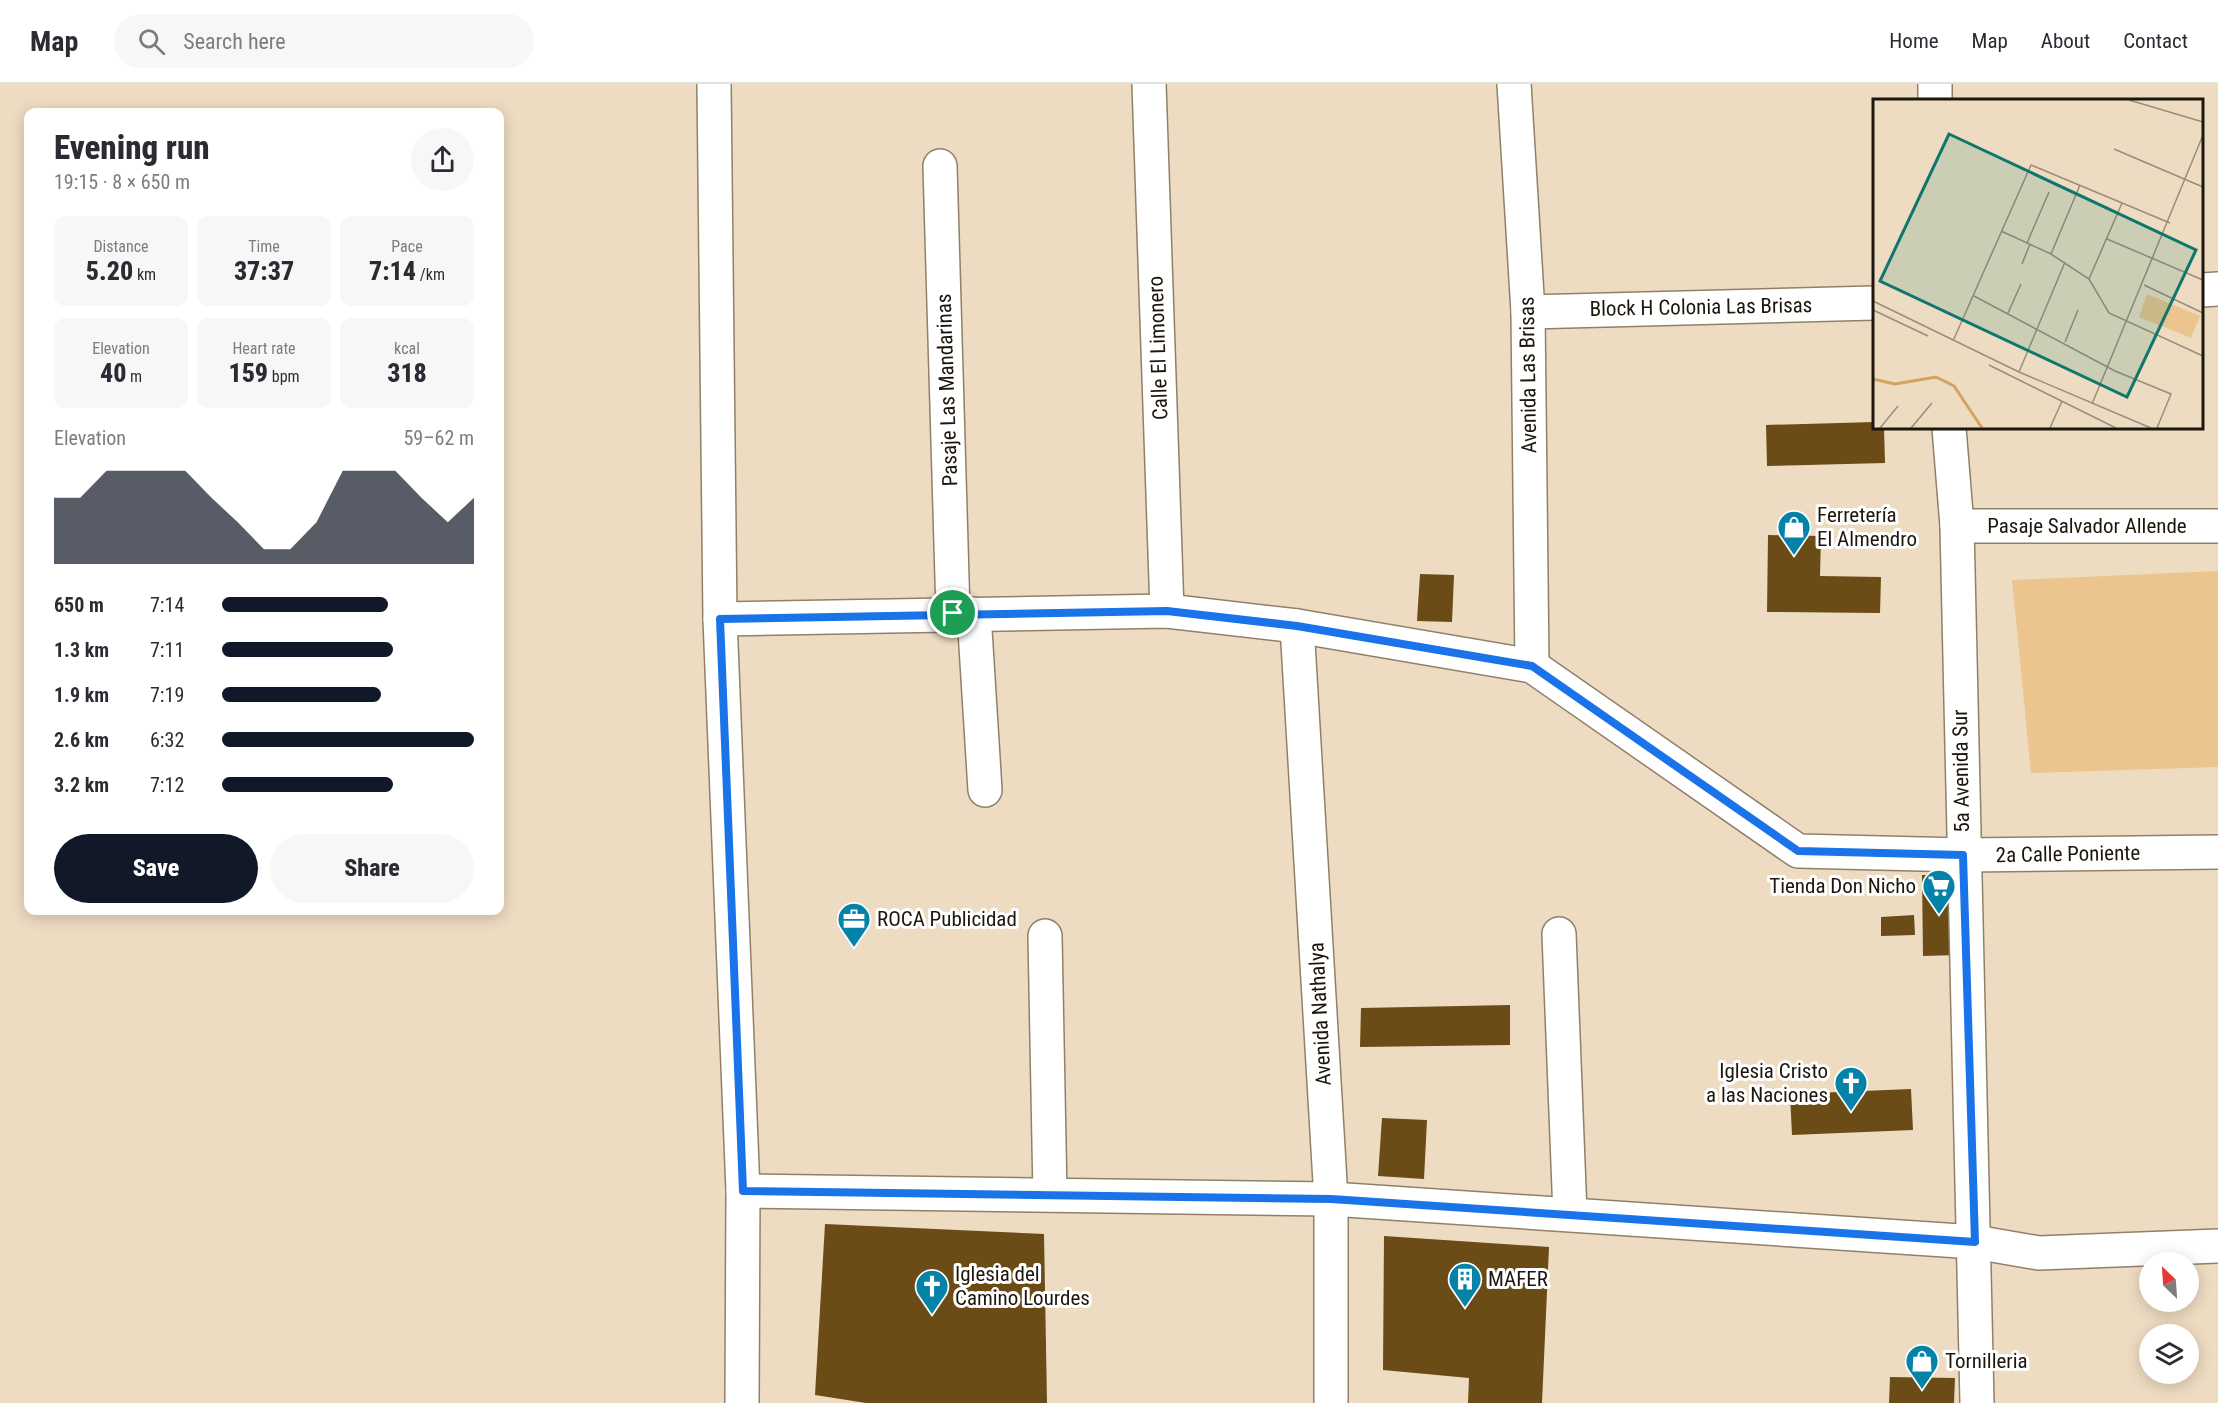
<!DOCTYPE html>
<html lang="en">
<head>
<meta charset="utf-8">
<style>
	body { margin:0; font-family:"Roboto Condensed",sans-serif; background:#f7f7f7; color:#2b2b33; height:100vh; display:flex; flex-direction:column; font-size:22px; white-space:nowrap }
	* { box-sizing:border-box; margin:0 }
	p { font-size:20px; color:#7c7c81 }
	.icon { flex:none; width:33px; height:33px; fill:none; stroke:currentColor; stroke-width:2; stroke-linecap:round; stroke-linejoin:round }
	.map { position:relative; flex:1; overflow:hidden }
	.side { position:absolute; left:24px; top:24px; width:480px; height:807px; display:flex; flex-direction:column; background:#fff; border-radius:12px; box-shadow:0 3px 15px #0003 }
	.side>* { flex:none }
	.needle { width:39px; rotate:335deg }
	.controls { position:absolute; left:2139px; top:1168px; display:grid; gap:12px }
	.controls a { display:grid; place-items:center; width:60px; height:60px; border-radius:50%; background:#fff; box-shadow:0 3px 15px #0003; font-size:30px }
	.pin { position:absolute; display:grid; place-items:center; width:51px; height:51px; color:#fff; margin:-26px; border:3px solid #fff; border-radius:50%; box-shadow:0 2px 6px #0007 }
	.round { display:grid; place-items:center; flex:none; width:63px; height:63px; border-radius:32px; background:#f7f7f7 }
	.head { display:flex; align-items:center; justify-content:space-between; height:102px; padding:0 30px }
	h1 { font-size:33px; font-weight:800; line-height:45px }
	.stats { display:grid; grid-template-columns:repeat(3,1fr); gap:9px; height:102px; padding:6px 30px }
	.stats div { display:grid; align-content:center; border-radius:12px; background:#f7f7f7; text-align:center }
	.stats b { font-size:26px; font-weight:800 }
	.stats small { font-size:16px; font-weight:400 }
	.stats p { font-size:16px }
	.chart { height:168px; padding:12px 30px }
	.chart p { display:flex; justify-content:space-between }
	.chart svg { width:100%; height:108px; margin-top:6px; fill:#111827; opacity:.7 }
	.action { display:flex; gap:12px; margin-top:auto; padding:12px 30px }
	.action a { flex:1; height:69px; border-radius:36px; background:#111827; color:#fff; font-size:24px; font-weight:800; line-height:69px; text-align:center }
	.action a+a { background:#f7f7f7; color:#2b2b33 }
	ul { padding:0 30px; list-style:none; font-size:20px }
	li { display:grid; grid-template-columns:96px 72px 1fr; align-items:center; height:45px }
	li i { height:15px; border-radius:8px; background:#111827 }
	header { display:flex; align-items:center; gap:36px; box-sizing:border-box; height:84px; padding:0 30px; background:#fff; border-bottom:2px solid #e1e1e2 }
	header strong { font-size:28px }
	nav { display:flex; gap:33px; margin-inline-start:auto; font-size:21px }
	.search { width:420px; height:54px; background:#f7f7f7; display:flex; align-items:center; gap:15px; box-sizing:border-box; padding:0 21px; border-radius:33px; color:#7c7c81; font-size:22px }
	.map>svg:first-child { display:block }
	.green { fill:#ebc58d }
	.building { fill:#6b4b16 }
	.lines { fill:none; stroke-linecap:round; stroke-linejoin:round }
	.minor-casing { stroke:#918069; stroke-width:36 }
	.minor { stroke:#fff; stroke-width:33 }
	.route-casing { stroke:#fff; stroke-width:12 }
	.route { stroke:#1a73e8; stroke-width:8 }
	.labels { text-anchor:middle; stroke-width:6; stroke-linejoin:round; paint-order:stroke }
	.street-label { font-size:21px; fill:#1c160d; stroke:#fff }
	.poi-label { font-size:21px; fill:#1c160d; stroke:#fff; text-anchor:start }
	.inset-river { fill:none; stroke:#d1a461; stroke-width:3 }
	.inset-road { fill:none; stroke:#9a8d7a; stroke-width:1.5 }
	.view { fill:#0f766e; fill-opacity:0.15; stroke:#0f766e; stroke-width:3 }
	.inset-edge { fill:none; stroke:#1c160d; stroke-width:3 }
</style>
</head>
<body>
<header>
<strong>Map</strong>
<div class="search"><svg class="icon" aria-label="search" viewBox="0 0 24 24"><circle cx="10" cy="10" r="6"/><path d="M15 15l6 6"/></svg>Search here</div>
<nav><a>Home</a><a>Map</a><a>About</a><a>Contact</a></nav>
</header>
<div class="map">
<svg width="2218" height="1319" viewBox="0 0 2218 1319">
	<rect width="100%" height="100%" fill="#eedcc2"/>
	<polygon class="green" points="2218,487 2218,683 2031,689 2012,496"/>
	<g class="building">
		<polygon points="1874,338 1874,344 1884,344 1885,379 1767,382 1766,341"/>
		<polygon points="1768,451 1821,452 1820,492 1881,493 1880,529 1767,528"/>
		<polygon points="1420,490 1454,491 1452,538 1417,537"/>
		<polygon points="1922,791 1956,791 1957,871 1923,872"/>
		<polygon points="1914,831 1915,851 1881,852 1881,833"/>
		<polygon points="1510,921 1510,961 1360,963 1361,924"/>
		<polygon points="1911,1005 1913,1046 1792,1051 1790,1010"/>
		<polygon points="1382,1034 1427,1036 1424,1095 1378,1092"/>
		<polygon points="825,1140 1044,1150 1047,1319 866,1319 815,1311"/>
		<polygon points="1384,1152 1549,1163 1542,1319 1468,1319 1469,1294 1383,1286"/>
		<polygon points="1890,1293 1955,1294 1954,1319 1889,1319"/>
	</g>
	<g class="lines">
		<defs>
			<g id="minor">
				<polyline points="714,0 720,535 743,1107 742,1319"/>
				<polyline points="1149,0 1167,527"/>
				<polyline points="1514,0 1528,228 1532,582"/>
				<polyline points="1935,0 1935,16"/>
				<polyline points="940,82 953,529"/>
				<polyline points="2202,206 2218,205"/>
				<polyline points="1528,228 1874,219"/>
				<polyline points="1949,344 1957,442 1977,1319"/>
				<polyline points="1957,442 2218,442"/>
				<polyline points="974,530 985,706"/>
				<polyline points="720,535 1167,527 1297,542 1532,582 1798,767 1963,771 2218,768"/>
				<polyline points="1297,542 1331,1115 1331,1319"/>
				<polyline points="1559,850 1570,1130"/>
				<polyline points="1045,852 1050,1111"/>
				<polyline points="743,1107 1331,1115 1975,1158 2039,1169 2218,1162"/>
			</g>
		</defs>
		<use href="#minor" class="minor-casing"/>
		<use href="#minor" class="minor"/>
	</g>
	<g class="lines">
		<defs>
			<polygon id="route" points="1167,527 1297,542 1532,582 1798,767 1963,771 1975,1158 1331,1115 743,1107 720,535"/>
		</defs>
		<use href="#route" class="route-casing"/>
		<use href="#route" class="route"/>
	</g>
	<defs>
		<symbol id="shop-pin" viewBox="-11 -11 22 30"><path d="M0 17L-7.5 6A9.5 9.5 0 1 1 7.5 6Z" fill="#0482a7" stroke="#fff"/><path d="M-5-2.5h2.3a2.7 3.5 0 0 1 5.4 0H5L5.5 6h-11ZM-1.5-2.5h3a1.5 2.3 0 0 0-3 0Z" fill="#fff"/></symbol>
		<symbol id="supermarket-pin" viewBox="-11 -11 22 30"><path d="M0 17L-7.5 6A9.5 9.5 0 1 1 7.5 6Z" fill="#0482a7" stroke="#fff"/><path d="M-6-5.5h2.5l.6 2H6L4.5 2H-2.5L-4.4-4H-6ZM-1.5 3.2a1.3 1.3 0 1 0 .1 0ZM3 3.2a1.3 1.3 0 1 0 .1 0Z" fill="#fff"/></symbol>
		<symbol id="office-pin" viewBox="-11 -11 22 30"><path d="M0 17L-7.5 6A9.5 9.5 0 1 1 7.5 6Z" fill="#0482a7" stroke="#fff"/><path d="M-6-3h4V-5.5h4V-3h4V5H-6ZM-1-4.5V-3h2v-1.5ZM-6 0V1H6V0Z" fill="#fff"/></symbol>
		<symbol id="church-pin" viewBox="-11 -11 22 30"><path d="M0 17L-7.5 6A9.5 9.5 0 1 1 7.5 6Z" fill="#0482a7" stroke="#fff"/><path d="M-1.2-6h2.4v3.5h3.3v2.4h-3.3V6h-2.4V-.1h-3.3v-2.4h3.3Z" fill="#fff"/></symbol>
		<symbol id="building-pin" viewBox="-11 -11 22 30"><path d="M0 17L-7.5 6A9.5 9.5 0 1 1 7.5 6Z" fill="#0482a7" stroke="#fff"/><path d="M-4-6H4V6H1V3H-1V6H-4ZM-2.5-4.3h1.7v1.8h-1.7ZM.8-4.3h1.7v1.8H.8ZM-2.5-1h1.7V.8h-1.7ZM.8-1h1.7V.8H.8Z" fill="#fff"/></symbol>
	</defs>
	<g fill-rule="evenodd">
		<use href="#shop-pin" x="1775" y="424" width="38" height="52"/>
		<use href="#supermarket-pin" x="1920" y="783" width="38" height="52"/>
		<use href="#office-pin" x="835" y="816" width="38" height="52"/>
		<use href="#church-pin" x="1832" y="980" width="38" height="52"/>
		<use href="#building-pin" x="1446" y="1176" width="38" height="52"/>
		<use href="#church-pin" x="913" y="1183" width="38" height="52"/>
		<use href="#shop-pin" x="1903" y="1258" width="38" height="52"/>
	</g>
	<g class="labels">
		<g class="street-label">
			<text transform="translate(1701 223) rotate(-1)" y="7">Block H Colonia Las Brisas</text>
			<text transform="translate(1158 264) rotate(-92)" y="7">Calle El Limonero</text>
			<text transform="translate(1528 291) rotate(-91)" y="7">Avenida Las Brisas</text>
			<text transform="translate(947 306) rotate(-92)" y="7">Pasaje Las Mandarinas</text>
			<text x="2087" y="449">Pasaje Salvador Allende</text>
			<text transform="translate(1961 687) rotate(-91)" y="7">5a Avenida Sur</text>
			<text transform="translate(2068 770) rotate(-1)" y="7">2a Calle Poniente</text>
			<text transform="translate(1320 930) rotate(-93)" y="7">Avenida Nathalya</text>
		</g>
		<g class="poi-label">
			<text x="1817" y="438">Ferretería<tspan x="1817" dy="24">El Almendro</tspan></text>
			<text x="1916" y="809" text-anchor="end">Tienda Don Nicho</text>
			<text x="877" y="842">ROCA Publicidad</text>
			<text x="1828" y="994" text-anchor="end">Iglesia Cristo<tspan x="1828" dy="24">a las Naciones</tspan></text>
			<text x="955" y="1197">Iglesia del<tspan x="955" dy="24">Camino Lourdes</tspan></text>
			<text x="1488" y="1202">MAFER</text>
			<text x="1945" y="1284">Tornilleria</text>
		</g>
	</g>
	<g transform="translate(1873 15)">
		<rect width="330" height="330" fill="#eedcc2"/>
		<path d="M274 195 327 217 318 239 266 218Z" fill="#ebc58d"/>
		<path class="inset-river" d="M0 280 22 285 63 278 81 287 109 329"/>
		<path class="inset-road" d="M256 1 330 23M241 50 330 88M128 132 178 155 216 180 236 214 330 257M234 140 330 181M154 144 176 93M178 155 207 86M149 165 157 145M216 180 249 104M271 186 330 214M101 197 242 272 298 295 284 329M0 202 146 273 278 329M0 211 55 237M135 214 148 185M80 242 158 66 297 124M192 243 205 211M116 266 243 329M146 273 192 163M219 305 330 36M7 329 25 307M38 329 59 304M177 329 189 302"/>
		<path class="view" d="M76 35 323 151 254 298 7 182Z"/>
		<rect width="330" height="330" class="inset-edge"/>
	</g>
</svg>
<div class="controls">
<a><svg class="needle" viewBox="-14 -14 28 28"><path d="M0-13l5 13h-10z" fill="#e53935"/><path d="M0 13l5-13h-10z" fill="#7c7c81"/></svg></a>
<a><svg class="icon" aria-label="layers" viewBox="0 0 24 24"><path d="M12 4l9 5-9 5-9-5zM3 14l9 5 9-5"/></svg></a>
</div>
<div class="pin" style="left:953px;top:529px;background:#1e9e55"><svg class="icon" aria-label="arrive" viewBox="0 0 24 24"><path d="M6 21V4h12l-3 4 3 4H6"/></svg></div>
<section class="side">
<div class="head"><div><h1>Evening run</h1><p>19:15 · 8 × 650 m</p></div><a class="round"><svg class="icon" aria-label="share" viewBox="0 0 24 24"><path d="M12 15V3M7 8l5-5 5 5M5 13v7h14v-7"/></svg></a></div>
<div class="stats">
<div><p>Distance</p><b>5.20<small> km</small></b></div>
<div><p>Time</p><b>37:37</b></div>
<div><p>Pace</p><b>7:14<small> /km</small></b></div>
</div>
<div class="stats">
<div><p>Elevation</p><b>40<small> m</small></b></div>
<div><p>Heart rate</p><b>159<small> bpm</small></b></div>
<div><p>kcal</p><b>318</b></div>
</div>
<div class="chart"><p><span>Elevation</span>59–62 m</p>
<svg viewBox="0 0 160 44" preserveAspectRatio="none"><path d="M0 44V17L10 17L20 6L30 6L40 6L50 6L60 17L70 27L80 38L90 38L100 27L110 6L120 6L130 6L140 17L150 27L160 17V44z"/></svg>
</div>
<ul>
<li><b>650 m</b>7:14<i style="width:66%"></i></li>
<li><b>1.3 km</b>7:11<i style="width:68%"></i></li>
<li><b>1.9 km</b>7:19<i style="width:63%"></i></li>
<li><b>2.6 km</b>6:32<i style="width:100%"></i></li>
<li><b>3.2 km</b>7:12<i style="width:68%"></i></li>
</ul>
<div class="action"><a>Save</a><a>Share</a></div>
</section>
</div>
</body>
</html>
